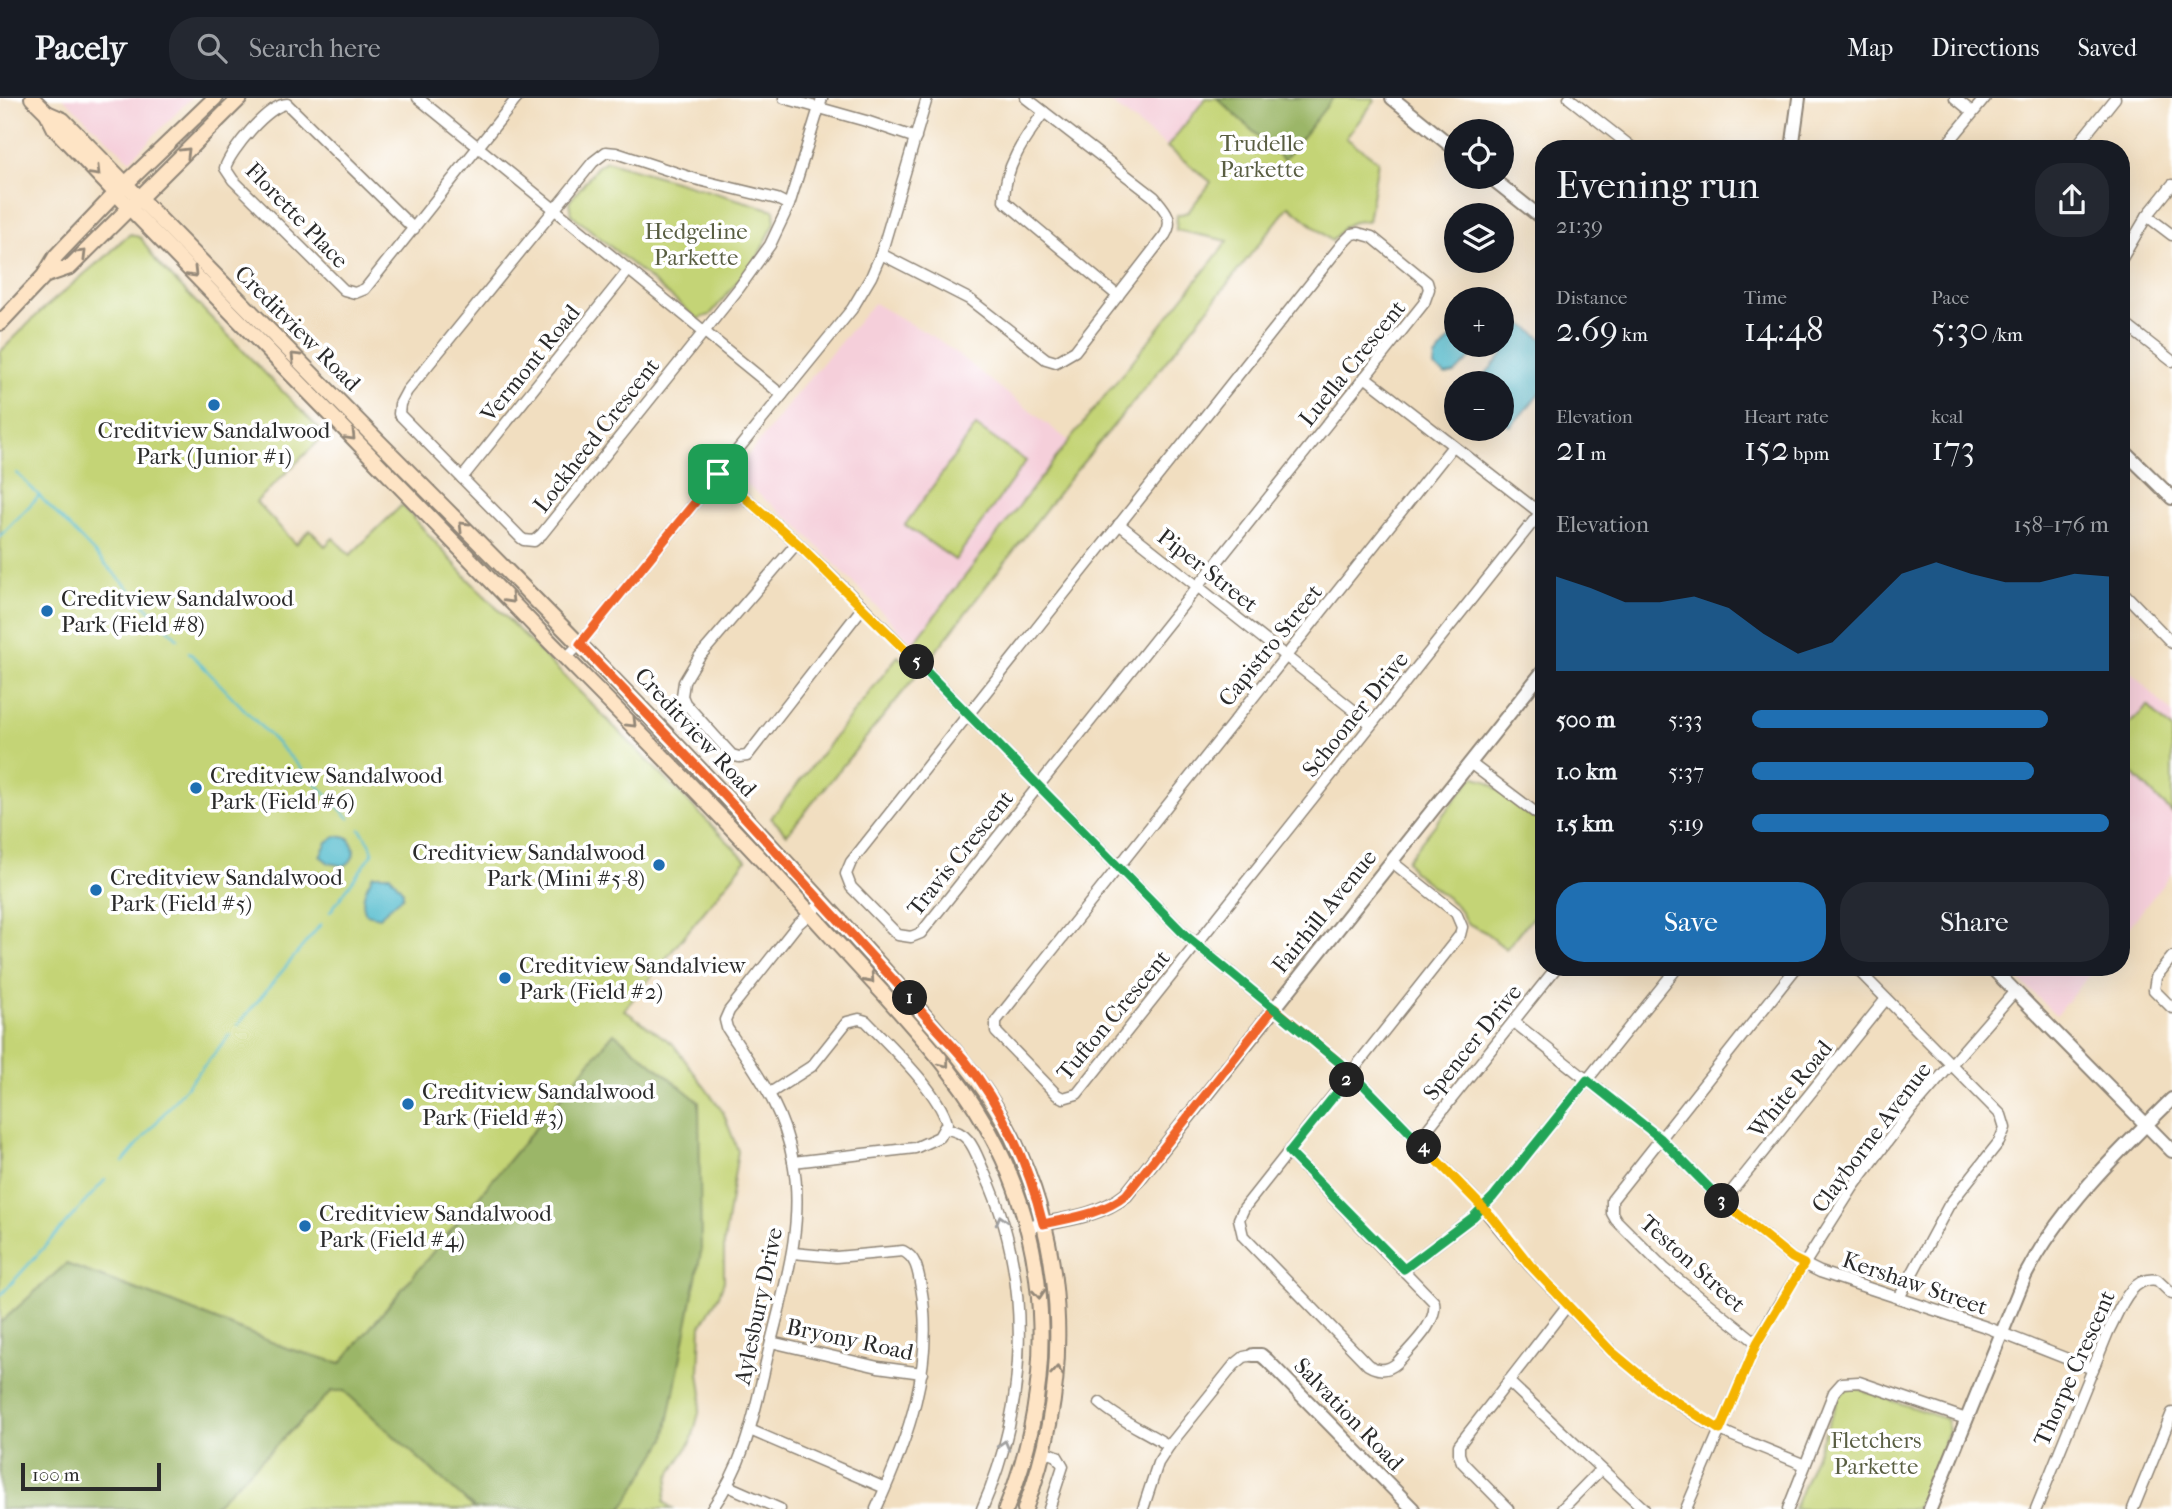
<!DOCTYPE html>
<html lang="en">
<head>
<meta charset="utf-8">
<style>
	body { margin:0; font-family:"IM FELL French Canon",serif; background:#242831; color:#f1f3f6; height:100vh; display:flex; flex-direction:column; font-size:26px; white-space:nowrap }
	* { box-sizing:border-box; margin:0 }
	p { font-size:23px; color:#9ea1a6 }
	.icon { flex:none; width:38px; height:38px; fill:none; stroke:currentColor; stroke-width:2; stroke-linecap:round; stroke-linejoin:round }
	.map { position:relative; flex:1; overflow:hidden }
	.panel { position:absolute; left:1535px; top:42px; width:595px; height:836px; display:flex; flex-direction:column; background:#171b24; border-radius:28px; box-shadow:0 7px 28px #0002 }
	.panel>* { flex:none }
	.fabs { position:absolute; left:1444px; top:21px; display:grid; gap:14px }
	.fabs a { display:grid; place-items:center; width:70px; height:70px; border-radius:50%; background:#171b24; box-shadow:0 7px 28px #0002; font-size:35px }
	.scale { position:absolute; left:21px; bottom:18px; width:140px; box-sizing:border-box; padding-left:7px; border:4px solid #2b2b2b; border-top:0; font-size:19px; line-height:24px; white-space:nowrap; color:#2b2b2b; -webkit-text-stroke:5px #fff; paint-order:stroke }
	.pin { position:absolute; display:grid; place-items:center; width:60px; height:60px; color:#fff; margin:-30px; border-radius:14px; box-shadow:0 4px 10px #0006 }
	.km { position:absolute; width:35px; height:35px; margin:-18px; border-radius:50%; background:#222; color:#fff; font-size:19px; line-height:35px; text-align:center }
	.round { display:grid; place-items:center; flex:none; width:74px; height:74px; border-radius:28px; background:#242831 }
	.head { display:flex; align-items:center; justify-content:space-between; height:119px; padding:0 21px }
	h1 { font-size:38px; font-weight:600; line-height:52px }
	.metrics { display:grid; grid-template-columns:repeat(3,1fr); gap:10px; height:119px; padding:7px 21px }
	.metrics div { display:grid; align-content:center }
	.metrics b { font-size:35px; font-weight:600 }
	.metrics small { font-size:19px; font-weight:400 }
	.metrics p { font-size:19px }
	.chart { height:196px; padding:14px 21px }
	.chart p { display:flex; justify-content:space-between }
	.chart svg { width:100%; height:126px; margin-top:7px; fill:#1f6fb2; opacity:.7 }
	.cta { display:flex; gap:14px; margin-top:auto; padding:14px 21px }
	.cta a { flex:1; height:80px; border-radius:28px; background:#1f6fb2; color:#fff; font-size:28px; font-weight:600; line-height:80px; text-align:center }
	.cta a+a { background:#242831; color:#f1f3f6 }
	ul { padding:0 21px; list-style:none; font-size:23px }
	li { display:grid; grid-template-columns:112px 84px 1fr; align-items:center; height:52px }
	li i { height:18px; border-radius:9px; background:#1f6fb2 }
	header { display:flex; align-items:center; gap:42px; box-sizing:border-box; height:98px; padding:0 35px; background:#171b24; border-bottom:2px solid #363941 }
	header strong { font-size:33px }
	nav { display:flex; gap:38px; margin-inline-start:auto; font-size:24px }
	.search { width:490px; height:63px; background:#242831; display:flex; align-items:center; gap:18px; box-sizing:border-box; padding:0 24px; border-radius:28px; color:#9ea1a6; font-size:26px }
	.map>svg:first-child { display:block }
	.built { fill:#f5cfda }
	.green { fill:#c4d476; stroke:#788050; stroke-width:2 }
	.forest { fill:#9bb667; stroke:#637049; stroke-width:2 }
	.water { fill:#52bcce; stroke:#3e747c; stroke-width:2 }
	.lines { fill:none; stroke-linecap:round; stroke-linejoin:round }
	.stream { stroke:#52bcce; stroke-width:2.5 }
	.minor-casing { stroke:#8e8476; stroke-width:13 }
	.tertiary-casing { stroke:#8e8476; stroke-width:16 }
	.secondary-casing { stroke:#8e8476; stroke-width:18 }
	.minor { stroke:#fff; stroke-width:10 }
	.tertiary { stroke:#fff; stroke-width:12 }
	.secondary { stroke:#fee4c5; stroke-width:14 }
	.oneway { stroke:#948878 }
	.oneway2 { stroke:#a0a0a0 }
	.split-1-casing { stroke:#fff; stroke-width:14 }
	.split-2-casing { stroke:#fff; stroke-width:14 }
	.split-3-casing { stroke:#fff; stroke-width:14 }
	.split-4-casing { stroke:#fff; stroke-width:14 }
	.split-5-casing { stroke:#fff; stroke-width:14 }
	.split-6-casing { stroke:#fff; stroke-width:14 }
	.split-1 { stroke:#f0652b; stroke-width:9 }
	.split-2 { stroke:#f0652b; stroke-width:9 }
	.split-3 { stroke:#22a559; stroke-width:9 }
	.split-4 { stroke:#f5b400; stroke-width:9 }
	.split-5 { stroke:#22a559; stroke-width:9 }
	.split-6 { stroke:#f5b400; stroke-width:9 }
	.poi-dot { fill:#1f6fb2; stroke:#fff; stroke-width:2.5 }
	.labels { text-anchor:middle; stroke-width:7; stroke-linejoin:round; paint-order:stroke }
	.park-label { font-size:23px; fill:#595e42; stroke:#fff }
	.street-label { font-size:23px; fill:#2b2b2b; stroke:#fff }
	.poi-label { font-size:23px; fill:#2b2b2b; stroke:#fff; text-anchor:start }
</style>
</head>
<body>
<header>
<strong>Pacely</strong>
<div class="search"><svg class="icon" aria-label="search" viewBox="0 0 24 24"><circle cx="10" cy="10" r="6"/><path d="M15 15l6 6"/></svg>Search here</div>
<nav><a>Map</a><a>Directions</a><a>Saved</a></nav>
</header>
<div class="map">
<svg width="2172" height="1411" viewBox="0 0 2172 1411">
	<rect width="100%" height="100%" fill="#fff"/>
	<filter id="ink" filterUnits="userSpaceOnUse"><feTurbulence type="fractalNoise" baseFrequency=".0143" numOctaves="2"/><feDisplacementMap in="SourceGraphic" scale="14" xChannelSelector="R" yChannelSelector="G"/><feConvolveMatrix kernelMatrix="1 2 1 2 8 2 1 2 1" color-interpolation-filters="sRGB"/></filter>
	<filter id="wash" filterUnits="userSpaceOnUse"><feTurbulence type="fractalNoise" baseFrequency=".00686" numOctaves="4" result="noise"/><feDisplacementMap in="SourceGraphic" scale="28" xChannelSelector="R" yChannelSelector="G"/><feGaussianBlur stdDeviation="1.57" result="paint"/><feColorMatrix in="noise" values="0 0 0 0 0 0 0 0 0 0 0 0 0 0 0 0 0 1.4 0 .05"/><feComposite in="paint" operator="in"/></filter>
	<g filter="url(#wash)">
		<rect width="100%" height="100%" fill="#f1dec0"/>
		<g class="built">
			<polygon points="63,0 191,0 130,62"/>
			<polygon points="1105,0 1206,0 1167,49"/>
			<polygon points="874,205 939,242 1069,343 913,546 795,425 739,381 737,377 737,372 798,294"/>
			<polygon points="2126,569 2172,615 2172,775 2121,839 2121,575"/>
			<polygon points="2008,870 2095,870 2056,917"/>
		</g>
		<g class="green">
			<path d="M1206 0H1373L1375 2 1346 40 1378 63 1368 124C1350 120 1342 130 1332 143L1289 108 1144 291 1070 380 929 562 913 546 1069 343 1228 143 1176 132 1177 117 1188 114 1211 84 1167 49Z"/>
			<polygon points="606,63 774,112 775,125 757,160 710,217 698,221 571,116 569,104 597,69"/>
			<path d="M131 136 141 140 156 163 325 337 256 404 296 446 310 432 325 448 333 440 350 457 402 407 470 483 746 762 624 912 673 946 723 1014 738 1053 724 1144V1183L719 1197 701 1228 699 1275 702 1296 699 1315 691 1344 669 1378 664 1404 673 1411H0V254L41 213 96 166C110 159 117 143 131 136Z"/>
			<polygon points="976,328 1026,363 955,462 905,427"/>
			<polygon points="898,558 917,577 787,736 771,720"/>
			<polygon points="2148,608 2172,632 2172,715 2121,664 2121,634"/>
			<path d="M1473 679C1496 680 1517 718 1543 723V807L1506 851 1485 834 1467 825 1457 808 1413 773 1407 762Z"/>
			<polygon points="1856,1290 1946,1321 1949,1333 1917,1411 1794,1411 1840,1297 1846,1291"/>
		</g>
		<g class="forest">
			<polygon points="1217,0 1333,0 1284,62"/>
			<polygon points="614,935 699,1004 701,1154 665,1341 622,1411 475,1411 344,1293 332,1293 211,1411 0,1411 0,1225 66,1166 173,1205 289,1251 341,1265"/>
		</g>
		<g class="water">
			<polygon points="1502,211 1543,241 1543,292 1511,328 1502,325 1502,285 1478,285 1510,247 1510,239 1502,235"/>
			<polygon points="1456,234 1456,247 1484,247 1455,275 1446,277 1434,269 1435,260"/>
			<path d="M336 738 348 740C357 750 356 763 343 768L329 765 320 758 327 744Z"/>
			<path d="M373 777H390L403 793V798L379 819 366 816C359 802 366 790 373 777Z"/>
		</g>
		<g class="lines">
			<g class="stream">
				<polyline points="17,375 178,541"/>
				<polyline points="0,438 39,398"/>
				<polyline points="189,554 349,720"/>
				<polyline points="330,814 373,755 370,745 360,731"/>
				<polyline points="238,927 321,826"/>
				<polyline points="123,1064 230,937"/>
				<polyline points="0,1198 105,1082"/>
			</g>
		</g>
	</g>
	<g filter="url(#ink)">
		<g class="lines">
			<defs>
				<g id="minor">
					<polyline points="418,0 782,297"/>
					<polyline points="784,0 866,23 916,40"/>
					<polyline points="1569,0 1634,51"/>
					<polyline points="1955,0 1972,14"/>
					<path d="M1044 14C1025 40 1004 69 1004 103L1118 198"/>
					<polyline points="1943,51 1985,0"/>
					<polyline points="2074,51 2115,0"/>
					<polyline points="789,107 777,101 695,81 616,55 606,54 593,64 407,293 400,306 399,316 521,440 524,442 534,443 542,436 739,190 770,147 789,107 822,0"/>
					<polyline points="2147,118 2172,137"/>
					<path d="M414 131 287 6C269 6 230 53 225 70L233 82 344 192 355 195 365 191 517 0"/>
					<polygon points="1358,135 1372,139 1427,184 1429,191 1424,205 921,835 911,839 898,837 851,789 846,776 851,764 1342,146 1352,136"/>
					<path d="M881 156 969 201 1046 261 1056 264 1075 253 1165 137C1175 121 1164 111 1154 99L1026 0"/>
					<polyline points="2121,162 2147,118 2172,87"/>
					<polyline points="2121,223 2172,263"/>
					<polyline points="1365,279 1544,418"/>
					<polyline points="1453,348 996,923 996,934 1057,997 1063,1000 1077,996 1544,410"/>
					<polyline points="718,376 797,445 863,509 1185,837 1352,975 1474,1100 1529,1167 1611,1253 1658,1292 1709,1326 1731,1337 1805,1367"/>
					<polyline points="462,380 628,173"/>
					<polyline points="1119,426 1371,626"/>
					<polyline points="797,445 699,559 684,584 682,598 685,605 732,657 739,659 747,658 863,509"/>
					<polyline points="2121,492 2172,545"/>
					<polyline points="566,560 580,546 852,211 871,179 881,156 927,0"/>
					<polyline points="1470,665 1536,715 1544,717"/>
					<polyline points="2172,859 2156,879 2154,892 2172,910"/>
					<polyline points="1856,870 2001,1017 2005,1030 1999,1044 1949,1107 1899,1200"/>
					<polyline points="1514,924 1660,1040 1723,1104 1792,1160 1820,1174 1986,1229 2093,1271"/>
					<path d="M770 995 812 968 847 924 859 921 866 923C890 948 938 993 947 1025L939 1039 915 1050 793 1064"/>
					<path d="M946 1031C972 1034 975 1055 985 1076 1033 1180 1028 1307 982 1411"/>
					<polyline points="1418,1043 1556,870"/>
					<path d="M1289 1054 1434 1204C1438 1226 1410 1249 1397 1265 1388 1273 1378 1273 1368 1267L1243 1138 1239 1121 1244 1110 1460 837 1462 829 1456 815 1391 763"/>
					<polyline points="1723,1104 1886,901"/>
					<path d="M793 1155 836 1159 903 1153C917 1160 918 1174 921 1189 935 1267 908 1341 876 1411"/>
					<polyline points="1404,1171 1473,1119 1493,1099 1677,870"/>
					<polyline points="771,1244 878,1269 922,1275"/>
					<polyline points="1757,1245 1665,1171 1616,1122 1612,1115 1612,1102 1796,870"/>
					<polyline points="1508,1283 1644,1411"/>
					<path d="M1100 1305C1120 1323 1146 1333 1169 1348"/>
					<polyline points="750,1332 885,1390"/>
					<polyline points="1044,1353 1057,1358 1063,1368 1049,1411"/>
					<polyline points="728,1388 780,1411"/>
					<path d="M712 1411C748 1361 755 1310 769 1252 784 1190 805 1127 793 1063 783 1008 757 976 727 930L725 922 729 913 797 827 823 804"/>
					<polyline points="1143,1411 1158,1365 1169,1348 1234,1267 1244,1259 1253,1257"/>
					<polyline points="1508,1411 1462,1364 1459,1356 1459,1347 1567,1208"/>
					<polyline points="1562,1411 1601,1371"/>
					<polyline points="1686,1411 1757,1245 1774,1214 1853,1089 1909,1015 2015,893"/>
					<polyline points="1788,1411 1834,1294 1842,1285 1859,1284 1966,1321"/>
					<path d="M2036 1411 2108 1234C2119 1214 2130 1177 2157 1182L2172 1196"/>
					<polyline points="2133,1411 2172,1315"/>
				</g>
				<g id="tertiary">
					<polyline points="1392,0 1456,52"/>
					<polyline points="1792,51 1799,0"/>
					<polyline points="1490,79 1544,122"/>
					<polyline points="2121,350 2172,400"/>
					<polyline points="1992,870 2172,1053"/>
					<path d="M1026 1129C1059 1122 1099 1119 1126 1097L1544 572"/>
					<polyline points="1253,1257 1261,1257 1267,1262 1413,1411"/>
					<path d="M1930 1411 2025 1178C2061 1109 2117 1055 2172 1001"/>
				</g>
				<g id="secondary">
					<path d="M32 0 47 15 55 31 128 108C270 253 410 399 551 545 625 620 699 694 771 772 808 813 845 854 883 895 926 943 968 989 997 1048 1053 1161 1054 1295 1006 1411"/>
					<path d="M47 15 63 22C165 126 267 231 369 334 506 472 643 608 774 751 824 805 875 860 923 916 958 957 988 990 1012 1039 1069 1156 1071 1290 1025 1411"/>
					<polyline points="44,178 70,169 240,0"/>
					<polyline points="0,225 44,178 56,158 116,95 215,0"/>
				</g>
			</defs>
			<use href="#minor" class="minor-casing"/>
			<use href="#tertiary" class="tertiary-casing"/>
			<use href="#secondary" class="secondary-casing"/>
			<use href="#minor" class="minor"/>
			<use href="#tertiary" class="tertiary"/>
			<use href="#secondary" class="secondary"/>
		</g>
		<defs><path id="oneway-chevron" d="M-2-3.5L2.5 0L-2 3.5" fill="none" stroke-width="1.6" stroke-linecap="round" stroke-linejoin="round" transform="scale(1.75)"/></defs>
		<g class="oneway">
			<use href="#oneway-chevron" transform="translate(186 54) rotate(-45)"/>
			<use href="#oneway-chevron" transform="translate(96 74) rotate(46)"/>
			<use href="#oneway-chevron" transform="translate(82 156) rotate(-45)"/>
			<use href="#oneway-chevron" transform="translate(193 175) rotate(46)"/>
			<use href="#oneway-chevron" transform="translate(295 259) rotate(-135)"/>
			<use href="#oneway-chevron" transform="translate(351 338) rotate(46)"/>
			<use href="#oneway-chevron" transform="translate(463 428) rotate(-135)"/>
			<use href="#oneway-chevron" transform="translate(510 501) rotate(46)"/>
			<use href="#oneway-chevron" transform="translate(632 625) rotate(45)"/>
			<use href="#oneway-chevron" transform="translate(870 881) rotate(48)"/>
			<use href="#oneway-chevron" transform="translate(945 965) rotate(52)"/>
			<use href="#oneway-chevron" transform="translate(1039 1196) rotate(85)"/>
			<use href="#oneway-chevron" transform="translate(1057 1273) rotate(-86)"/>
		</g>
		<g class="oneway2">
			<use href="#oneway-chevron" transform="translate(1001 1122) rotate(-106)"/>
			<use href="#oneway-chevron" transform="translate(1004 1347) rotate(-74)"/>
		</g>
	</g>
	<g class="lines" filter="url(#ink)">
		<defs>
			<polyline id="split-1" points="718,376 580,546 724,697 910,900"/>
			<path id="split-2" d="M910 900C927 921 946 940 964 961 1002 1008 1029 1067 1043 1126 1071 1120 1103 1116 1126 1097L1274 910 1352 975 1347 982"/>
			<polyline id="split-3" points="1347,982 1289,1054 1404,1171 1473,1119 1493,1099 1587,982 1660,1040 1722,1103"/>
			<polyline id="split-4" points="1424,1049 1492,1119 1530,1167 1611,1253 1658,1292 1720,1332 1757,1245 1804,1166 1792,1160 1722,1103"/>
			<polyline id="split-5" points="917,564 1185,837 1352,975 1424,1049"/>
			<polyline id="split-6" points="718,376 797,445 917,564"/>
		</defs>
		<use href="#split-1" class="split-1-casing"/>
		<use href="#split-2" class="split-2-casing"/>
		<use href="#split-3" class="split-3-casing"/>
		<use href="#split-4" class="split-4-casing"/>
		<use href="#split-5" class="split-5-casing"/>
		<use href="#split-6" class="split-6-casing"/>
		<use href="#split-1" class="split-1"/>
		<use href="#split-2" class="split-2"/>
		<use href="#split-3" class="split-3"/>
		<use href="#split-4" class="split-4"/>
		<use href="#split-5" class="split-5"/>
		<use href="#split-6" class="split-6"/>
	</g>
	<g class="poi-dot">
		<circle cx="214" cy="307" r="7"/>
		<circle cx="47" cy="513" r="7"/>
		<circle cx="196" cy="690" r="7"/>
		<circle cx="659" cy="767" r="7"/>
		<circle cx="96" cy="792" r="7"/>
		<circle cx="505" cy="880" r="7"/>
		<circle cx="408" cy="1006" r="7"/>
		<circle cx="305" cy="1128" r="7"/>
	</g>
	<g class="labels">
		<g class="park-label">
			<text x="1262" y="53">Trudelle<tspan x="1262" dy="26">Parkette</tspan></text>
			<text x="696" y="141">Hedgeline<tspan x="696" dy="26">Parkette</tspan></text>
			<text x="1876" y="1350">Fletchers<tspan x="1876" dy="26">Parkette</tspan></text>
		</g>
		<g class="street-label">
			<text transform="translate(297 117) rotate(46)" y="8">Florette Place</text>
			<text transform="translate(298 230) rotate(45)" y="8">Creditview Road</text>
			<text transform="translate(530 265) rotate(-51)" y="8">Vermont Road</text>
			<text transform="translate(1352 265) rotate(-51)" y="8">Luella Crescent</text>
			<text transform="translate(596 337) rotate(-52)" y="8">Lockheed Crescent</text>
			<text transform="translate(1208 472) rotate(38)" y="8">Piper Street</text>
			<text transform="translate(1270 547) rotate(-51)" y="8">Capistro Street</text>
			<text transform="translate(1355 616) rotate(-51)" y="8">Schooner Drive</text>
			<text transform="translate(696 634) rotate(47)" y="8">Creditview Road</text>
			<text transform="translate(960 755) rotate(-51)" y="8">Travis Crescent</text>
			<text transform="translate(1324 813) rotate(-51)" y="8">Fairhill Avenue</text>
			<text transform="translate(1113 917) rotate(-50)" y="8">Tufton Crescent</text>
			<text transform="translate(1472 944) rotate(-51)" y="8">Spencer Drive</text>
			<text transform="translate(1790 991) rotate(-51)" y="8">White Road</text>
			<text transform="translate(1871 1039) rotate(-53)" y="8">Clayborne Avenue</text>
			<text transform="translate(1693 1165) rotate(42)" y="8">Teston Street</text>
			<text transform="translate(1915 1185) rotate(19)" y="8">Kershaw Street</text>
			<text transform="translate(758 1208) rotate(-78)" y="8">Aylesbury Drive</text>
			<text transform="translate(850 1241) rotate(12)" y="8">Bryony Road</text>
			<text transform="translate(2074 1270) rotate(-66)" y="8">Thorpe Crescent</text>
			<text transform="translate(1349 1316) rotate(46)" y="8">Salvation Road</text>
		</g>
		<g class="poi-label">
			<text x="214" y="340" text-anchor="middle">Creditview Sandalwood<tspan x="214" dy="26">Park (Junior #1)</tspan></text>
			<text x="61" y="508">Creditview Sandalwood<tspan x="61" dy="26">Park (Field #8)</tspan></text>
			<text x="210" y="685">Creditview Sandalwood<tspan x="210" dy="26">Park (Field #6)</tspan></text>
			<text x="645" y="762" text-anchor="end">Creditview Sandalwood<tspan x="645" dy="26">Park (Mini #5-8)</tspan></text>
			<text x="110" y="787">Creditview Sandalwood<tspan x="110" dy="26">Park (Field #5)</tspan></text>
			<text x="519" y="875">Creditview Sandalview<tspan x="519" dy="26">Park (Field #2)</tspan></text>
			<text x="422" y="1001">Creditview Sandalwood<tspan x="422" dy="26">Park (Field #3)</tspan></text>
			<text x="319" y="1123">Creditview Sandalwood<tspan x="319" dy="26">Park (Field #4)</tspan></text>
		</g>
	</g>
</svg>
<div class="fabs">
<a><svg class="icon" aria-label="locate" viewBox="0 0 24 24"><circle cx="12" cy="12" r="6"/><path d="M12 2v4M12 18v4M2 12h4M18 12h4"/></svg></a>
<a><svg class="icon" aria-label="layers" viewBox="0 0 24 24"><path d="M12 4l9 5-9 5-9-5zM3 14l9 5 9-5"/></svg></a>
<a>+</a>
<a>−</a>
</div>
<div class="scale">100 m</div>
<div class="pin" style="left:718px;top:376px;background:#1e9e55"><svg class="icon" aria-label="arrive" viewBox="0 0 24 24"><path d="M6 21V4h12l-3 4 3 4H6"/></svg></div>
<b class="km" style="left:910px;top:900px">1</b>
<b class="km" style="left:1347px;top:982px">2</b>
<b class="km" style="left:1722px;top:1103px">3</b>
<b class="km" style="left:1424px;top:1049px">4</b>
<b class="km" style="left:917px;top:564px">5</b>
<section class="panel">
<div class="head"><div><h1>Evening run</h1><p>21:39</p></div><a class="round"><svg class="icon" aria-label="share" viewBox="0 0 24 24"><path d="M12 15V3M7 8l5-5 5 5M5 13v7h14v-7"/></svg></a></div>
<div class="metrics">
<div><p>Distance</p><b>2.69<small> km</small></b></div>
<div><p>Time</p><b>14:48</b></div>
<div><p>Pace</p><b>5:30<small> /km</small></b></div>
</div>
<div class="metrics">
<div><p>Elevation</p><b>21<small> m</small></b></div>
<div><p>Heart rate</p><b>152<small> bpm</small></b></div>
<div><p>kcal</p><b>173</b></div>
</div>
<div class="chart"><p><span>Elevation</span>158–176 m</p>
<svg viewBox="0 0 160 44" preserveAspectRatio="none"><path d="M0 44V11L10 15L20 20L30 20L40 18L50 22L60 31L70 38L80 34L90 22L100 10L110 6L120 10L130 13L140 13L150 10L160 11V44z"/></svg>
</div>
<ul>
<li><b>500 m</b>5:33<i style="width:83%"></i></li>
<li><b>1.0 km</b>5:37<i style="width:79%"></i></li>
<li><b>1.5 km</b>5:19<i style="width:100%"></i></li>
</ul>
<div class="cta"><a>Save</a><a>Share</a></div>
</section>
</div>
</body>
</html>
